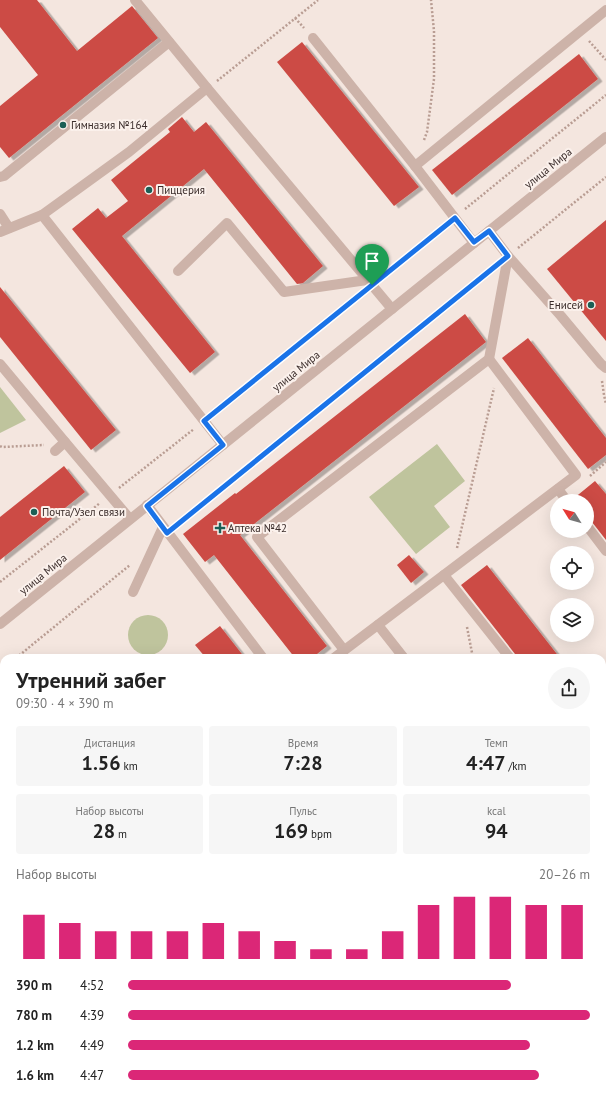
<!DOCTYPE html>
<html lang="ru">
<head>
<meta charset="utf-8">
<style>
	body { margin:0; font-family:"PT Sans",sans-serif; background:#f6f6f6; color:#222; height:100vh; display:flex; flex-direction:column; font-size:15px; white-space:nowrap }
	* { box-sizing:border-box; margin:0 }
	p { font-size:13px; color:#767676 }
	.icon { flex:none; width:22px; height:22px; fill:none; stroke:currentColor; stroke-width:2; stroke-linecap:round; stroke-linejoin:round }
	.map { position:relative; flex:1; overflow:hidden }
	.drawer { position:absolute; left:0px; top:654px; width:606px; height:444px; display:flex; flex-direction:column; background:#fff; border-radius:12px 12px 0 0; box-shadow:0 4px 16px #0002 }
	.drawer>* { flex:none }
	.needle { width:26px; rotate:307deg }
	.buttons { position:absolute; left:550px; top:494px; display:grid; gap:8px }
	.buttons a { display:grid; place-items:center; width:44px; height:44px; border-radius:50%; background:#fff; box-shadow:0 4px 16px #0002; font-size:20px }
	.pin { position:absolute; display:grid; place-items:center; width:34px; height:34px; color:#fff; margin:-41px -17px; border-radius:50% 50% 50% 0; rotate:-45deg; box-shadow:0 0 4px #0007 }
	.pin .icon { rotate:45deg }
	.round { display:grid; place-items:center; flex:none; width:42px; height:42px; border-radius:21px; background:#f6f6f6 }
	.summary { display:flex; align-items:center; justify-content:space-between; height:68px; padding:0 16px }
	h1 { font-size:22px; font-weight:600; line-height:30px }
	.figures { display:grid; grid-template-columns:repeat(3,1fr); gap:6px; height:68px; padding:4px 16px }
	.figures div { display:grid; align-content:center; border-radius:4px; background:#f6f6f6; text-align:center }
	.figures b { font-size:20px; font-weight:600 }
	.figures small { font-size:11px; font-weight:400 }
	.figures p { font-size:11px }
	.chart { height:112px; padding:8px 16px }
	.chart p { display:flex; justify-content:space-between }
	.chart svg { width:100%; height:72px; margin-top:4px; stroke:#db2777; stroke-width:6 }
	ul { padding:0 16px; list-style:none; font-size:13px }
	li { display:grid; grid-template-columns:64px 48px 1fr; align-items:center; height:30px }
	li i { height:10px; border-radius:5px; background:#db2777 }
	.map>svg:first-child { display:block }
	.green { fill:#bfc49d }
	.building { fill:#cc4c45; filter:url(#shadow) }
	.lines { fill:none; stroke-linecap:round; stroke-linejoin:round }
	.path { stroke:#b99d93; stroke-width:2.5; stroke-dasharray:2 2; stroke-linecap:butt }
	.service { stroke:#cdb3a9; stroke-width:10 }
	.minor { stroke:#cdb3a9; stroke-width:10 }
	.tertiary { stroke:#cdb3a9; stroke-width:10 }
	.route-casing { stroke:#fff; stroke-width:8 }
	.route { stroke:#1a73e8; stroke-width:5 }
	.poi-dot { fill:#1c5f56; stroke:#fbf1ec; stroke-width:1.5 }
	.labels { text-anchor:middle; stroke-width:4; stroke-linejoin:round; paint-order:stroke }
	.poi-label { font-size:11px; fill:#3a2c2a; stroke:#fbf1ec; text-anchor:start }
	.street-label { font-size:11px; fill:#3a2c2a; stroke:#fbf1ec }
</style>
</head>
<body>
<div class="map">
<svg width="606" height="1098" viewBox="0 0 606 1098">
	<defs>
		<filter id="shadow"><feDropShadow dx="4.5" dy="2.5" stdDeviation="0" flood-color="#0004"/></filter>
	</defs>
	<rect width="100%" height="100%" fill="#f4e6df"/>
	<g class="green">
		<polygon points="0,387 26,420 0,433"/>
		<polygon points="437,444 465,481 434,506 450,527 416,554 369,497"/>
		<circle cx="148" cy="635" r="20"/>
	</g>
	<g class="building">
		<polygon points="0,0 37,0 77,51 132,6 158,38 9,158 0,147 0,106 38,75 0,27"/>
		<polygon points="302,42 419,187 394,206 277,62"/>
		<polygon points="579,54 598,79 452,195 432,170"/>
		<polygon points="182,117 194,132 206,122 323,266 303,283 297,284 204,169 122,236 215,352 190,373 72,229 98,208 106,218 128,201 111,180 170,132 168,129"/>
		<polygon points="606,220 606,341 547,269"/>
		<polygon points="0,287 116,430 91,450 0,337"/>
		<polygon points="465,314 486,342 240,535 327,646 312,658 295,658 214,555 205,562 183,534 235,493 236,494"/>
		<polygon points="528,338 606,438 606,455 588,469 502,358"/>
		<polygon points="64,466 85,492 0,560 0,517"/>
		<polygon points="595,481 606,494 606,540 592,522 587,520 587,501 573,501 573,499"/>
		<polygon points="409,555 424,572 411,583 397,565"/>
		<polygon points="487,565 560,658 516,658 515,654 461,585"/>
		<polygon points="220,626 245,658 206,658 195,645"/>
	</g>
	<g class="lines">
		<g class="path">
			<polyline points="295,18 304,28"/>
			<polyline points="589,41 606,60"/>
			<polyline points="217,81 318,0"/>
			<polyline points="424,140 427,132 434,79 434,31 431,0"/>
			<polyline points="465,209 606,95"/>
			<polyline points="518,248 606,177"/>
			<polyline points="381,278 444,226"/>
			<polyline points="602,381 604,395 606,404"/>
			<polyline points="214,414 359,296"/>
			<polyline points="0,446 2,447 44,445"/>
			<polyline points="590,476 606,462"/>
			<polyline points="119,488 194,429"/>
			<polyline points="178,524 492,269"/>
			<polyline points="457,548 494,388"/>
			<polyline points="0,582 100,503"/>
			<polyline points="467,627 473,658"/>
			<polyline points="16,658 130,565"/>
			<polyline points="0,672 4,668"/>
			<polyline points="0,873 4,878"/>
			<polyline points="0,954 4,959"/>
			<polyline points="602,994 606,994"/>
			<polyline points="112,1094 115,1098"/>
			<polyline points="179,1094 182,1098"/>
			<polyline points="402,1094 407,1098"/>
			<polyline points="338,1098 343,1094"/>
			<polyline points="410,1098 415,1094"/>
			<polyline points="425,1098 432,1094"/>
		</g>
		<g class="service">
			<polyline points="135,0 207,88 392,309"/>
			<polyline points="313,38 415,166 474,243"/>
			<polyline points="415,166 606,10"/>
			<polyline points="0,177 4,176 169,42"/>
			<polyline points="0,214 9,228"/>
			<polyline points="42,215 223,445"/>
			<polyline points="489,231 508,256 561,316 601,364 606,368"/>
			<polyline points="0,232 42,215 129,152 207,88"/>
			<polyline points="178,271 227,223 284,292 367,280"/>
			<polyline points="0,364 65,442"/>
			<polyline points="55,451 65,442 130,519"/>
			<polyline points="558,489 567,501"/>
			<polyline points="587,526 606,551"/>
			<polyline points="444,575 510,658"/>
			<polyline points="133,592 163,527"/>
			<polyline points="378,625 404,658"/>
			<polyline points="344,650 257,537 489,359 508,256"/>
			<polyline points="334,658 576,475 489,359"/>
			<polyline points="602,736 606,733"/>
			<polyline points="602,763 606,760"/>
			<polyline points="602,860 606,865"/>
			<polyline points="602,1036 606,1041"/>
			<polyline points="0,1056 4,1061"/>
			<polyline points="30,1094 33,1098"/>
			<polyline points="459,1095 461,1098"/>
			<polyline points="11,1098 15,1094"/>
			<polyline points="59,1098 63,1094"/>
		</g>
		<polyline class="minor" points="147,505 263,658"/>
		<g class="tertiary">
			<polyline points="0,624 606,137"/>
			<polyline points="0,910 4,915"/>
			<polyline points="146,1094 149,1098"/>
		</g>
	</g>
	<g class="lines">
		<defs>
			<polygon id="route" points="455,218 474,242 489,231 508,256 167,533 147,506 223,445 204,421"/>
		</defs>
		<use href="#route" class="route-casing"/>
		<use href="#route" class="route"/>
	</g>
	<g class="poi-dot">
		<circle cx="63" cy="125" r="4"/>
		<circle cx="149" cy="190" r="4"/>
		<circle cx="591" cy="305" r="4"/>
		<circle cx="34" cy="512" r="4"/>
		<path d="M218 522h4v4h4v4h-4v4h-4v-4h-4v-4h4z"/>
	</g>
	<g class="labels">
		<g class="poi-label">
			<text x="71" y="129">Гимназия №164</text>
			<text x="157" y="194">Пиццерия</text>
			<text x="583" y="309" text-anchor="end">Енисей</text>
			<text x="42" y="516">Почта/Узел связи</text>
			<text x="228" y="532">Аптека №42</text>
		</g>
		<g class="street-label">
			<text transform="translate(548 168) rotate(-39)" y="4">улица Мира</text>
			<text transform="translate(296 371) rotate(-39)" y="4">улица Мира</text>
			<text transform="translate(43 574) rotate(-39)" y="4">улица Мира</text>
		</g>
	</g>
</svg>
<div class="buttons">
<a><svg class="needle" viewBox="-14 -14 28 28"><path d="M0-13l5 13h-10z" fill="#e53935"/><path d="M0 13l5-13h-10z" fill="#767676"/></svg></a>
<a><svg class="icon" aria-label="locate" viewBox="0 0 24 24"><circle cx="12" cy="12" r="6"/><path d="M12 2v4M12 18v4M2 12h4M18 12h4"/></svg></a>
<a><svg class="icon" aria-label="layers" viewBox="0 0 24 24"><path d="M12 4l9 5-9 5-9-5zM3 14l9 5 9-5"/></svg></a>
</div>
<div class="pin" style="left:372px;top:285px;background:#1e9e55"><svg class="icon" aria-label="arrive" viewBox="0 0 24 24"><path d="M6 21V4h12l-3 4 3 4H6"/></svg></div>
<section class="drawer">
<div class="summary"><div><h1>Утренний забег</h1><p>09:30 · 4 × 390 m</p></div><a class="round"><svg class="icon" aria-label="share" viewBox="0 0 24 24"><path d="M12 15V3M7 8l5-5 5 5M5 13v7h14v-7"/></svg></a></div>
<div class="figures">
<div><p>Дистанция</p><b>1.56<small> km</small></b></div>
<div><p>Время</p><b>7:28</b></div>
<div><p>Темп</p><b>4:47<small> /km</small></b></div>
</div>
<div class="figures">
<div><p>Набор высоты</p><b>28<small> m</small></b></div>
<div><p>Пульс</p><b>169<small> bpm</small></b></div>
<div><p>kcal</p><b>94</b></div>
</div>
<div class="chart"><p><span>Набор высоты</span>20–26 m</p>
<svg viewBox="0 0 160 44" preserveAspectRatio="none"><path d="M5 44V17M15 44V22M25 44V27M35 44V27M45 44V27M55 44V22M65 44V27M75 44V33M85 44V38M95 44V38M105 44V27M115 44V11M125 44V6M135 44V6M145 44V11M155 44V11"/></svg>
</div>
<ul>
<li><b>390 m</b>4:52<i style="width:83%"></i></li>
<li><b>780 m</b>4:39<i style="width:100%"></i></li>
<li><b>1.2 km</b>4:49<i style="width:87%"></i></li>
<li><b>1.6 km</b>4:47<i style="width:89%"></i></li>
</ul>
</section>
</div>
</body>
</html>
